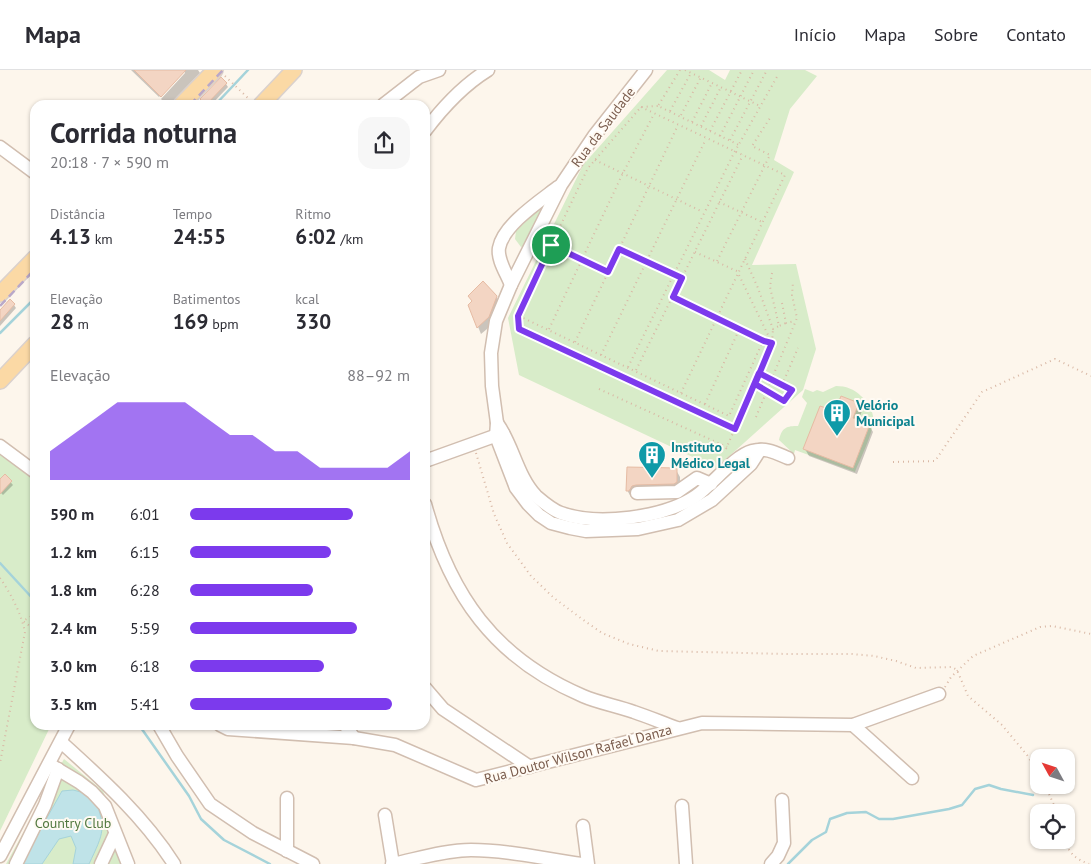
<!DOCTYPE html>
<html lang="pt">
<head>
<meta charset="utf-8">
<style>
	body { margin:0; font-family:"PT Sans",sans-serif; background:#f7f7f7; color:#2b2b33; height:100vh; display:flex; flex-direction:column; font-size:19px; white-space:nowrap }
	* { box-sizing:border-box; margin:0 }
	p { font-size:16px; color:#7c7c81 }
	.icon { flex:none; width:28px; height:28px; fill:none; stroke:currentColor; stroke-width:2; stroke-linecap:round; stroke-linejoin:round }
	.map { position:relative; flex:1; overflow:hidden }
	.panel { position:absolute; left:30px; top:30px; width:400px; height:630px; display:flex; flex-direction:column; background:#fff; border-radius:15px; box-shadow:0 1px 4px #0004 }
	.panel>* { flex:none }
	.needle { width:32px; rotate:310deg }
	.tools { position:absolute; left:1030px; top:679px; display:grid; gap:10px }
	.tools a { display:grid; place-items:center; width:45px; height:45px; border-radius:10px; background:#fff; box-shadow:0 1px 4px #0004; font-size:25px }
	.pin { position:absolute; display:grid; place-items:center; width:42px; height:42px; color:#fff; margin:-21px; border:2px solid #fff; border-radius:50%; box-shadow:0 1px 5px #0007 }
	.round { display:grid; place-items:center; flex:none; width:52px; height:52px; border-radius:15px; background:#f7f7f7 }
	.headline { display:flex; align-items:center; justify-content:space-between; height:85px; padding:0 20px }
	h1 { font-size:28px; font-weight:700; line-height:38px }
	.metrics { display:grid; grid-template-columns:repeat(3,1fr); gap:8px; height:85px; padding:5px 20px }
	.metrics div { display:grid; align-content:center }
	.metrics b { font-size:21px; font-weight:700 }
	.metrics small { font-size:14px; font-weight:400 }
	.metrics p { font-size:14px }
	.chart { height:140px; padding:10px 20px }
	.chart p { display:flex; justify-content:space-between }
	.chart svg { width:100%; height:90px; margin-top:5px; fill:#7c3aed; opacity:.7 }
	ul { padding:0 20px; list-style:none; font-size:16px }
	li { display:grid; grid-template-columns:80px 60px 1fr; align-items:center; height:38px }
	li i { height:12px; border-radius:6px; background:#7c3aed }
	header { display:flex; align-items:center; gap:30px; box-sizing:border-box; height:70px; padding:0 25px; background:#fff; border-bottom:1px solid #e1e1e2 }
	header strong { font-size:24px }
	nav { display:flex; gap:28px; margin-inline-start:auto; font-size:18px }
	.map>svg:first-child { display:block }
	.green { fill:#d8ecc9 }
	.water { fill:#bfe3e8; stroke:#a5d3da }
	.shadow { fill:#0003 }
	.lines { fill:none; stroke-linecap:round; stroke-linejoin:round }
	.stream { stroke:#a5d3da; stroke-width:2.5 }
	.building { fill:#f3d5c3; stroke:#e6bba3 }
	.minor-casing { stroke:#d1beb0; stroke-width:15 }
	.major-casing { stroke:#dad1cd; stroke-width:18 }
	.path { stroke:#d9b8a5; stroke-width:2; stroke-dasharray:1 4; stroke-linecap:butt }
	.minor { stroke:#fff; stroke-width:12 }
	.major { stroke:#fbd9a5; stroke-width:15 }
	.rail { stroke:#b9a8c9; stroke-width:2.5; stroke-dasharray:8 5; stroke-linecap:butt }
	.route-casing { stroke:#fff; stroke-width:10 }
	.route { stroke:#7c3aed; stroke-width:6 }
	.labels { text-anchor:middle; stroke-width:4; stroke-linejoin:round; paint-order:stroke }
	.street-label { font-size:14px; fill:#7a5c4d; stroke:#fffaf3 }
	.culture-label { font-size:14px; font-weight:bold; fill:#0d838f; stroke:#fffaf3; text-anchor:start }
	.park-label { font-size:14px; fill:#537a41; stroke:#fffaf3 }
</style>
</head>
<body>
<header>
<strong>Mapa</strong>
<nav><a>Início</a><a>Mapa</a><a>Sobre</a><a>Contato</a></nav>
</header>
<div class="map">
<svg width="1091" height="794" viewBox="0 0 1091 794">
	<rect width="100%" height="100%" fill="#fdf6ec"/>
	<g class="green">
		<polygon points="667,0 709,0 725,10 730,0 805,0 817,6 790,39 774,90 794,102 752,195 796,194 816,279 803,320 716,398 519,305 508,248 583,95"/>
		<polygon points="541,137 545,140 524,176 521,177 515,169 516,161"/>
		<path d="M836 316C846 316 854 319 861 326 866 330 872 339 873 346 876 358 860 389 855 402L795 380 794 384 779 370C782 357 787 356 798 356L807 333 802 327 805 319 813 322 817 320 823 322Z"/>
		<polygon points="0,383 35,409 35,655 51,655 0,761"/>
		<polygon points="64,689 103,721 133,794 6,794"/>
	</g>
	<path class="water" d="M73 720 93 725C107 758 104 762 89 794H73L76 778 71 766 59 769 42 794H21L62 721Z"/>
	<g class="shadow">
		<polygon points="131,0 198,0 200,3 169,35 167,35 161,29 185,3 184,1 159,27"/>
		<polygon points="226,14 228,17 211,35 206,35 204,33"/>
		<polygon points="496,227 501,234 493,254 481,264 469,235"/>
		<polygon points="14,235 16,238 0,256 0,241"/>
		<polygon points="858,334 862,341 858,351 869,355 873,362 857,404 809,386 805,379 836,343"/>
		<polygon points="628,398 676,400 680,407 680,419 631,427 627,420"/>
		<polygon points="5,406 13,415 3,425 0,422 0,411"/>
	</g>
	<g class="lines">
		<g class="stream">
			<polyline points="215,35 248,0"/>
			<polyline points="0,263 35,228"/>
			<polyline points="0,493 35,531"/>
			<polyline points="139,655 189,726 201,749 224,770 270,794"/>
			<polyline points="788,794 812,770 826,762 830,749 847,743 866,742 879,749 893,749 949,739 962,735 975,719 989,715 1001,719 1033,725"/>
		</g>
	</g>
	<g class="building">
		<polygon points="134,0 186,0 161,27"/>
		<polygon points="221,7 227,13 206,35 200,29"/>
		<polygon points="483,211 497,226 489,247 477,258 468,235 472,231 468,226"/>
		<polygon points="10,229 15,234 0,251 0,240"/>
		<polygon points="841,326 859,333 853,348 870,354 853,398 803,379 820,336 835,341"/>
		<polygon points="627,397 677,398 677,412 674,414 636,415 632,416 629,421 626,421"/>
		<polygon points="5,404 12,411 0,424 0,409"/>
	</g>
	<g class="lines">
		<defs>
			<g id="minor">
				<polyline points="646,0 594,66 561,115 511,215 496,251 491,283 492,316 497,353 496,366 516,418 528,434 539,445 551,453 570,458 586,461 638,459 678,450 712,430 751,394 760,380"/>
				<polyline points="383,35 419,7 439,0"/>
				<path d="M425 61C443 37 462 16 488 0"/>
				<polyline points="0,77 35,103"/>
				<path d="M511 215C507 204 497 190 499 178 503 155 540 131 558 117"/>
				<path d="M497 353C513 375 517 406 536 426 543 432 552 440 561 443 597 456 664 448 696 426 713 414 734 386 752 381 766 377 776 383 788 388"/>
				<polyline points="0,376 35,402"/>
				<polyline points="425,391 503,363"/>
				<polyline points="637,423 677,422 697,408 711,414"/>
				<path d="M425 434C450 525 494 588 583 626 599 633 618 636 634 642 649 647 663 653 677 658"/>
				<polyline points="425,618 443,639 530,697"/>
				<polyline points="159,655 177,686 210,734 253,763 313,794"/>
				<polyline points="220,655 228,659 354,668 395,675 476,710 702,653 853,655 939,624"/>
				<polyline points="345,655 354,668"/>
				<polyline points="853,655 912,708"/>
				<path d="M61 672C102 709 144 747 174 794"/>
				<polyline points="49,694 79,712 92,722 105,736 128,794"/>
				<polyline points="287,728 287,781"/>
				<polyline points="682,736 686,794"/>
				<polyline points="385,745 393,794"/>
				<polyline points="583,756 588,794"/>
				<polyline points="0,786 69,655"/>
				<polyline points="16,794 45,735 58,699"/>
				<polyline points="101,794 115,764"/>
				<path d="M392 794C417 789 445 780 471 780 508 780 545 789 582 794"/>
				<polyline points="771,794 778,786 784,773 782,730"/>
			</g>
			<g id="major">
				<polyline points="181,35 215,0"/>
				<polyline points="261,35 294,0"/>
				<polyline points="0,224 35,188"/>
				<polyline points="0,311 35,274"/>
			</g>
		</defs>
		<use href="#minor" class="minor-casing"/>
		<use href="#major" class="major-casing"/>
		<g class="path">
			<polyline points="680,0 658,36 739,75"/>
			<polyline points="685,0 760,36"/>
			<polyline points="225,6 250,30"/>
			<polyline points="641,37 785,105 681,323"/>
			<polyline points="670,41 691,3"/>
			<polyline points="681,45 701,7"/>
			<polyline points="692,52 712,13"/>
			<polyline points="701,56 721,17"/>
			<polyline points="710,61 742,0"/>
			<polyline points="720,66 754,0"/>
			<polyline points="730,70 767,0"/>
			<polyline points="595,90 703,142"/>
			<polyline points="719,132 762,152"/>
			<polyline points="544,171 551,175 588,98 641,37 658,36"/>
			<polyline points="619,179 682,208"/>
			<polyline points="695,182 739,202"/>
			<polyline points="745,189 758,218 773,259 779,256"/>
			<polyline points="717,191 770,85 752,76 770,48"/>
			<polyline points="608,202 551,175 518,246 519,259 735,359"/>
			<polyline points="772,203 770,217 779,256 786,253"/>
			<polyline points="673,227 763,271 772,273 773,259"/>
			<polyline points="782,233 786,253 795,251"/>
			<polyline points="519,246 729,346 763,271"/>
			<polyline points="549,259 623,103 654,44"/>
			<polyline points="575,272 678,55"/>
			<polyline points="601,285 706,69"/>
			<polyline points="628,297 734,83 778,5"/>
			<polyline points="636,300 743,85"/>
			<polyline points="755,314 784,331 793,320 772,308 759,303"/>
			<polyline points="782,315 798,278"/>
			<polyline points="599,319 727,377"/>
			<polyline points="705,334 739,260"/>
			<polyline points="756,347 797,248 792,225 793,212"/>
			<polyline points="726,379 772,273 738,203"/>
			<polyline points="476,383 494,444 507,473 531,506 554,528 582,549 602,563 629,574 659,581 787,584 852,584 874,586 896,591 916,598 952,597 957,600 968,626 1002,655 1027,685 1039,704"/>
			<polyline points="893,392 935,391 982,322 1055,289 1091,306"/>
			<path d="M0 508C11 524 21 543 25 562L0 693"/>
			<polyline points="35,544 23,551 35,560"/>
			<polyline points="945,617 951,607 973,586 1040,557 1052,556 1091,564"/>
			<polyline points="1045,715 1057,742"/>
			<path d="M1065 770C1069 784 1076 789 1089 794"/>
		</g>
		<use href="#minor" class="minor"/>
		<use href="#major" class="major"/>
		<g class="rail">
			<polyline points="190,35 223,0"/>
			<polyline points="0,236 35,199"/>
		</g>
	</g>
	<g class="lines">
		<defs>
			<polyline id="route" points="551,175 608,202 619,179 682,208 673,227 764,271 772,273 755,314 784,331 792,320 759,303 735,359 519,259 518,246 551,175"/>
		</defs>
		<use href="#route" class="route-casing"/>
		<use href="#route" class="route"/>
	</g>
	<defs>
		<symbol id="building-pin" viewBox="-11 -11 22 30"><path d="M0 17L-7.5 6A9.5 9.5 0 1 1 7.5 6Z" fill="#0f9aa8" stroke="#fffaf3"/><path d="M-4-6H4V6H1V3H-1V6H-4ZM-2.5-4.3h1.7v1.8h-1.7ZM.8-4.3h1.7v1.8H.8ZM-2.5-1h1.7V.8h-1.7ZM.8-1h1.7V.8H.8Z" fill="#fff"/></symbol>
	</defs>
	<g fill-rule="evenodd">
		<use href="#building-pin" x="821" y="327" width="32" height="43"/>
		<use href="#building-pin" x="636" y="369" width="32" height="43"/>
	</g>
	<g class="labels">
		<g class="street-label">
			<text transform="translate(603 57) rotate(-53)" y="5">Rua da Saudade</text>
			<text transform="translate(578 684) rotate(-15)" y="5">Rua Doutor Wilson Rafael Danza</text>
		</g>
		<g class="culture-label">
			<text x="856" y="340">Velório<tspan x="856" dy="16">Municipal</tspan></text>
			<text x="671" y="382">Instituto<tspan x="671" dy="16">Médico Legal</tspan></text>
		</g>
		<g class="park-label">
			<text x="73" y="758">Country Club</text>
		</g>
	</g>
</svg>
<div class="tools">
<a><svg class="needle" viewBox="-14 -14 28 28"><path d="M0-13l5 13h-10z" fill="#e53935"/><path d="M0 13l5-13h-10z" fill="#7c7c81"/></svg></a>
<a><svg class="icon" aria-label="locate" viewBox="0 0 24 24"><circle cx="12" cy="12" r="6"/><path d="M12 2v4M12 18v4M2 12h4M18 12h4"/></svg></a>
</div>
<div class="pin" style="left:551px;top:175px;background:#1e9e55"><svg class="icon" aria-label="arrive" viewBox="0 0 24 24"><path d="M6 21V4h12l-3 4 3 4H6"/></svg></div>
<section class="panel">
<div class="headline"><div><h1>Corrida noturna</h1><p>20:18 · 7 × 590 m</p></div><a class="round"><svg class="icon" aria-label="share" viewBox="0 0 24 24"><path d="M12 15V3M7 8l5-5 5 5M5 13v7h14v-7"/></svg></a></div>
<div class="metrics">
<div><p>Distância</p><b>4.13<small> km</small></b></div>
<div><p>Tempo</p><b>24:55</b></div>
<div><p>Ritmo</p><b>6:02<small> /km</small></b></div>
</div>
<div class="metrics">
<div><p>Elevação</p><b>28<small> m</small></b></div>
<div><p>Batimentos</p><b>169<small> bpm</small></b></div>
<div><p>kcal</p><b>330</b></div>
</div>
<div class="chart"><p><span>Elevação</span>88–92 m</p>
<svg viewBox="0 0 160 44" preserveAspectRatio="none"><path d="M0 44V30L10 22L20 14L30 6L40 6L50 6L60 6L70 14L80 22L90 22L100 30L110 30L120 38L130 38L140 38L150 38L160 30V44z"/></svg>
</div>
<ul>
<li><b>590 m</b>6:01<i style="width:74%"></i></li>
<li><b>1.2 km</b>6:15<i style="width:64%"></i></li>
<li><b>1.8 km</b>6:28<i style="width:56%"></i></li>
<li><b>2.4 km</b>5:59<i style="width:76%"></i></li>
<li><b>3.0 km</b>6:18<i style="width:61%"></i></li>
<li><b>3.5 km</b>5:41<i style="width:92%"></i></li>
</ul>
</section>
</div>
</body>
</html>
